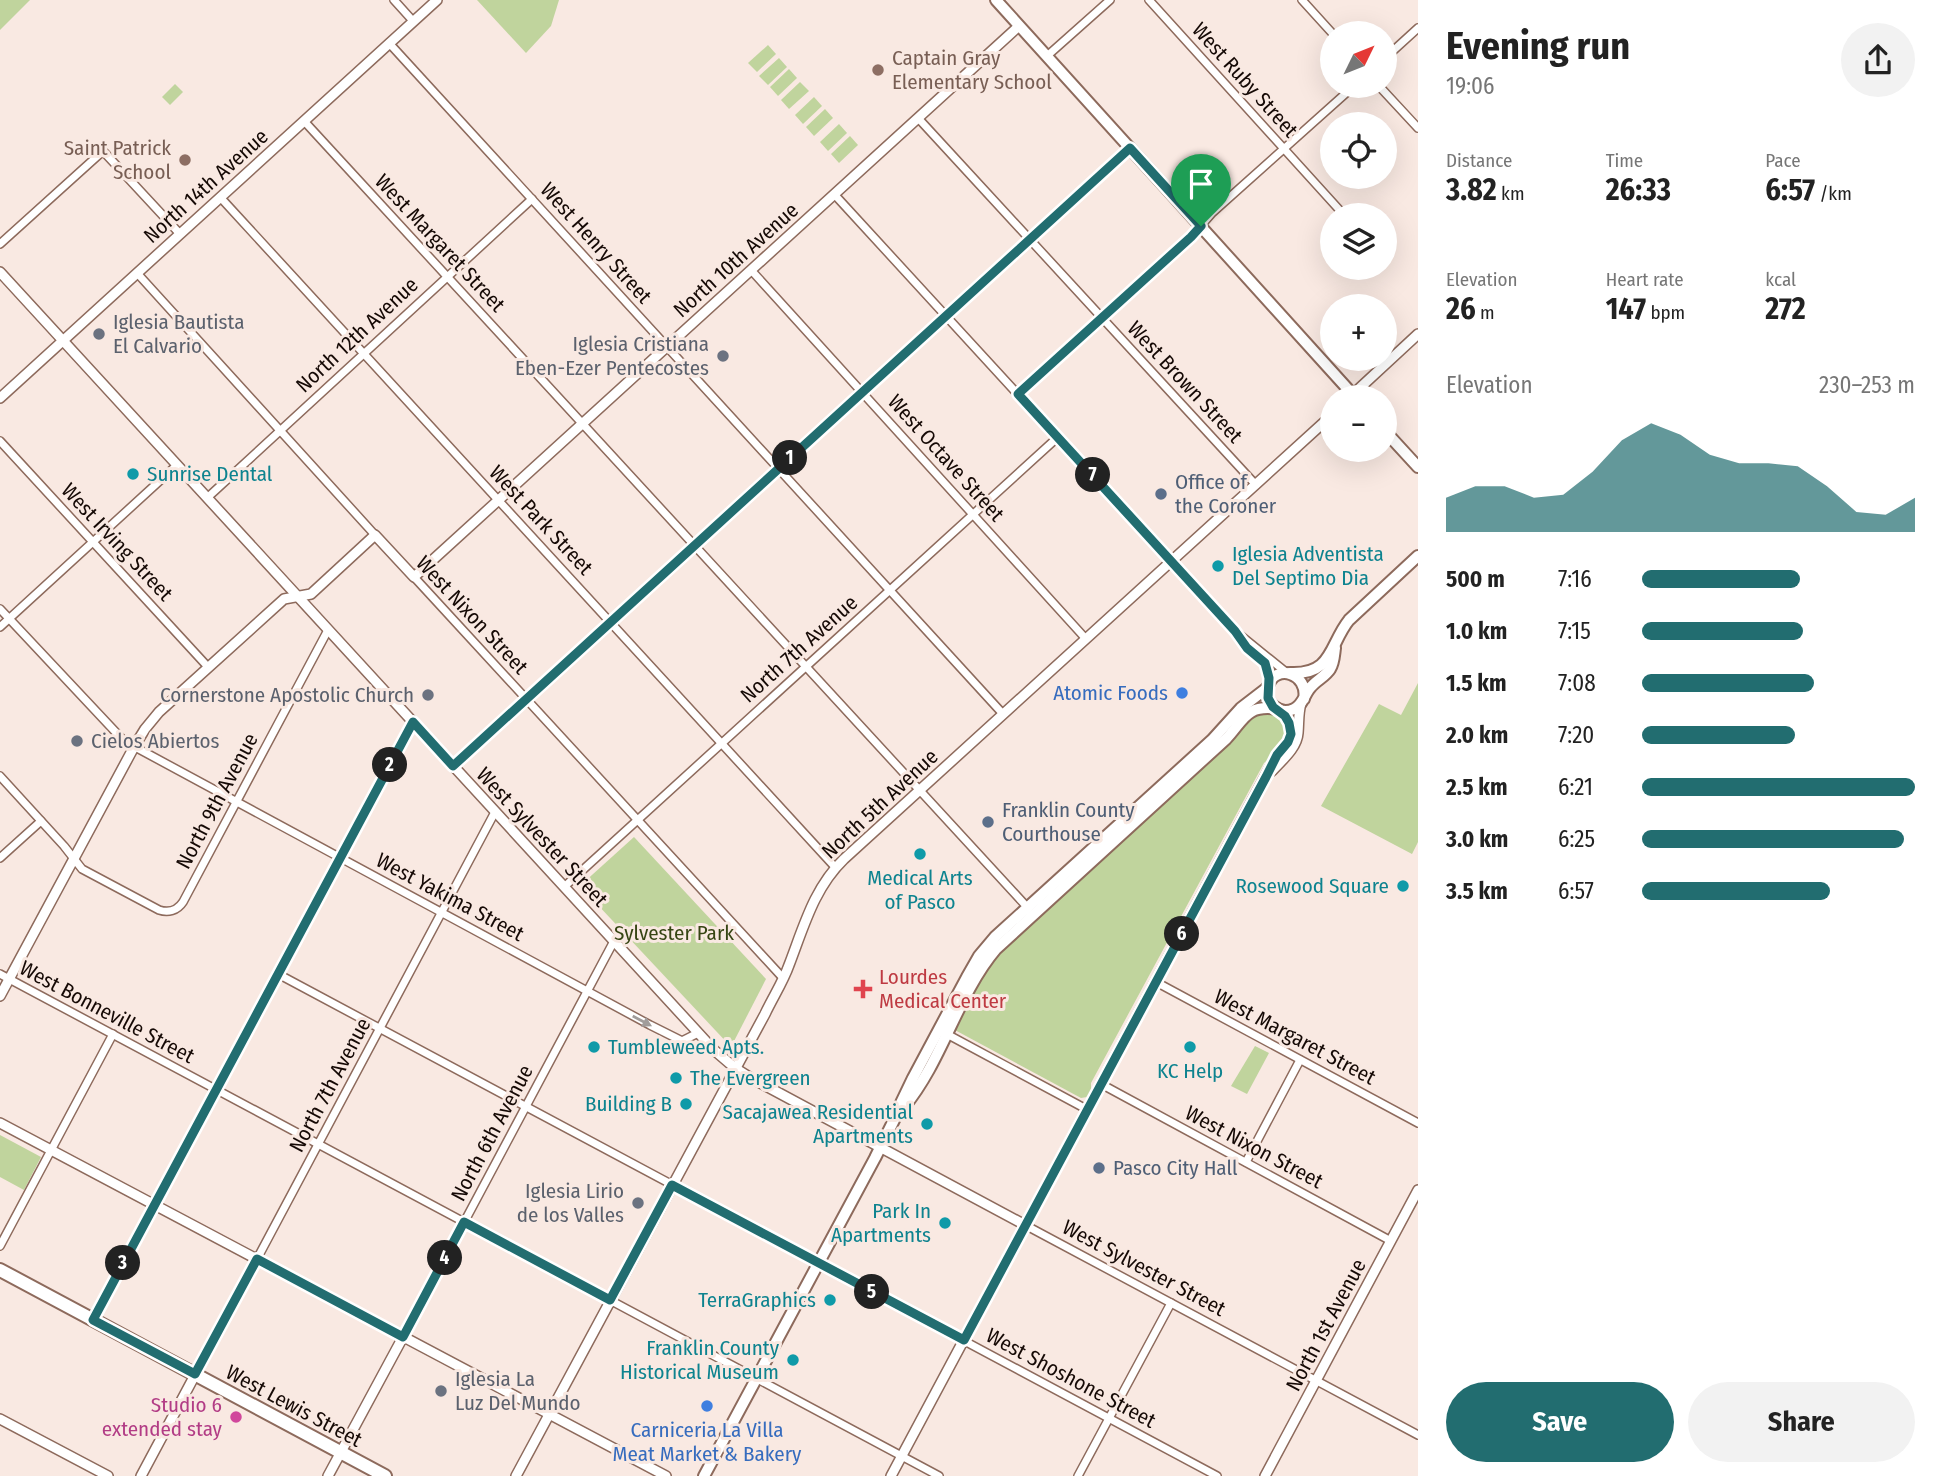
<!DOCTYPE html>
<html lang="en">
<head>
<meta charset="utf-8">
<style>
	body { margin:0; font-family:"Fira Sans Condensed",sans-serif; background:#f2f2f2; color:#222; height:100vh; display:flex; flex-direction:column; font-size:26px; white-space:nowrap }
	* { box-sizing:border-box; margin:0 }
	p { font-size:23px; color:#767676 }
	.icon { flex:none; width:38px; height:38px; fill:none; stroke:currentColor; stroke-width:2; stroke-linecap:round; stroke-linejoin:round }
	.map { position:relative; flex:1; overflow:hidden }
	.details { display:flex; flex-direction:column; background:#fff; width:525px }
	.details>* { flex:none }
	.needle { width:46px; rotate:47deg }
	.tools { position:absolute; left:1320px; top:21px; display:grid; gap:14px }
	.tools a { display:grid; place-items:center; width:77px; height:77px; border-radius:50%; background:#fff; box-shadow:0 7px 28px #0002; font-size:35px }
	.pin { position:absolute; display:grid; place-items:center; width:60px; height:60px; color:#fff; margin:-72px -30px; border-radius:50% 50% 50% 0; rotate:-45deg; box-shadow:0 0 7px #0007 }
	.pin .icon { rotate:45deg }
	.km { position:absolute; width:35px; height:35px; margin:-18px; border-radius:50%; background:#222; color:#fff; font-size:19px; line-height:35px; text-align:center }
	.round { display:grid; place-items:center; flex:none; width:74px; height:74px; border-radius:37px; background:#f2f2f2 }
	.headline { display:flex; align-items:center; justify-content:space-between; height:119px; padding:0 28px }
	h1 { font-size:38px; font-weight:700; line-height:52px }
	.figures { display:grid; grid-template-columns:repeat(3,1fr); gap:10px; height:119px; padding:7px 28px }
	.figures div { display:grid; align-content:center }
	.figures b { font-size:30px; font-weight:700 }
	.figures small { font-size:19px; font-weight:400 }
	.figures p { font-size:19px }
	.chart { height:196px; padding:14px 28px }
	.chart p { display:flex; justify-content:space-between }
	.chart svg { width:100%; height:126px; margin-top:7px; fill:#226d70; opacity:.7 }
	.action { display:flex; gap:14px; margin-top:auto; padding:14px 28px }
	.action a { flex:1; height:80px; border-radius:42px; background:#226d70; color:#fff; font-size:28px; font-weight:700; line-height:80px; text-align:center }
	.action a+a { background:#f2f2f2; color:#222 }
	ul { padding:0 28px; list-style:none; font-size:23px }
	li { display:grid; grid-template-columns:112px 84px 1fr; align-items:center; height:52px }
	li i { height:18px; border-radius:9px; background:#226d70 }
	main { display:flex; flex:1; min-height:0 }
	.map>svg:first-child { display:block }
	.green { fill:#c0d49d }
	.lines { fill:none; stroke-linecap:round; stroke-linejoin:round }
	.minor-casing { stroke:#8d6a5c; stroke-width:10 }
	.tertiary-casing { stroke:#8d6a5c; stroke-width:12 }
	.secondary-casing { stroke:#8d6a5c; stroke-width:14 }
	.primary-casing { stroke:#8d6a5c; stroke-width:16 }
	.minor { stroke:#fff; stroke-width:7 }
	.tertiary { stroke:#fff; stroke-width:9 }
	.secondary { stroke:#fff; stroke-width:10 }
	.primary { stroke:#fff; stroke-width:12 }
	.oneway { fill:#a19d9b }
	.route-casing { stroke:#fff; stroke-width:14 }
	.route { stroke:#226d70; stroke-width:9 }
	.education-dot { fill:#8d6e63; stroke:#f9e9e2; stroke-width:2.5 }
	.worship-dot { fill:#6b7280; stroke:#f9e9e2; stroke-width:2.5 }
	.culture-dot { fill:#0f9aa8; stroke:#f9e9e2; stroke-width:2.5 }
	.service-dot { fill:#5c6f8a; stroke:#f9e9e2; stroke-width:2.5 }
	.shop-dot { fill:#3f7fe0; stroke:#f9e9e2; stroke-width:2.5 }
	.health-dot { fill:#e0444e; stroke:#f9e9e2; stroke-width:2.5 }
	.hotel-dot { fill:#d1479c; stroke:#f9e9e2; stroke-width:2.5 }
	.labels { text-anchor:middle; stroke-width:6; stroke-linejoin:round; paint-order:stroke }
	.education-label { font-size:21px; fill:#785e54; stroke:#f9e9e2; text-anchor:start }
	.street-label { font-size:21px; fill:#150905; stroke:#f9e9e2 }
	.worship-label { font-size:21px; fill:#5b616d; stroke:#f9e9e2; text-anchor:start }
	.culture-label { font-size:21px; fill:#0d838f; stroke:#f9e9e2; text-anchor:end }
	.service-label { font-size:21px; fill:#4e5e75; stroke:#f9e9e2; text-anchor:start }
	.shop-label { font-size:21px; fill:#366cbe; stroke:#f9e9e2; text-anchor:end }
	.park-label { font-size:21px; fill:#364513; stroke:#f9e9e2 }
	.health-label { font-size:21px; fill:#be3a42; stroke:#f9e9e2; text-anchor:start }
	.hotel-label { font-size:21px; fill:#b23c85; stroke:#f9e9e2; text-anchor:end }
</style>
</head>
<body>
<main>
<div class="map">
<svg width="1418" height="1476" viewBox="0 0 1418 1476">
	<rect width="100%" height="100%" fill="#f9e9e2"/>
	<g class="green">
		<polygon points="0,0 30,0 0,30"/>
		<polygon points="477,0 559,0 551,26 526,53"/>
		<polygon points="768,45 776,54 757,72 748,63"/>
		<polygon points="779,58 787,67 768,85 759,76"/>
		<polygon points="789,69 797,78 778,96 770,87"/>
		<polygon points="800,82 809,91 789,109 781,100"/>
		<polygon points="175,84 183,92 170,105 162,97"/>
		<polygon points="814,97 822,106 803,124 795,115"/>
		<polygon points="825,109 833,118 814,136 806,127"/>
		<polygon points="839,124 847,133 828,151 820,142"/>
		<polygon points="850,136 858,145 839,163 831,154"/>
		<polygon points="1418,683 1418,842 1412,854 1321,806 1379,704 1401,715"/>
		<path d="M1263 710 1280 715C1294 738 1283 747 1264 763L1091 1083V1091L1087 1097 1081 1098 953 1029 994 957 1244 719Z"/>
		<polygon points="634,837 766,979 731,1047 581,887 582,884"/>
		<polygon points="1255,1046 1269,1053 1247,1094 1231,1086"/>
		<polygon points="0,1135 41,1157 24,1190 0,1177"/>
	</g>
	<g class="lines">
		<defs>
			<g id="minor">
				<polyline points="394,0 413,21"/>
				<polyline points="1149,0 1344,215"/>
				<polyline points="1302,0 1332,33"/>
				<polyline points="389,43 1003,714"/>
				<polyline points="1047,56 1110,0"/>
				<polyline points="1384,59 1418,28"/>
				<polyline points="1379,86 1418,128"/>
				<polyline points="918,118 1256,485"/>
				<polyline points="304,121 1028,908"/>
				<polyline points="834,194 1235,631 1287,673"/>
				<polyline points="220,197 835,867"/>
				<polyline points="0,244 103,151 180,234"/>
				<polyline points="751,270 1086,639"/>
				<polyline points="137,273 375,535"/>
				<polyline points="1018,394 1191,237 1212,213 1354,86"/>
				<polyline points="0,441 208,667"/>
				<polyline points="207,498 532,199"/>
				<polyline points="414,577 783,978"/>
				<polyline points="0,609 124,741 650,1025 682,1041 698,1033"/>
				<polyline points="0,627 177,465"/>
				<polyline points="1237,634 1247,648 1265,663 1269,683"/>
				<polyline points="453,766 1130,148"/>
				<path d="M0 776 64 846 82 869 159 910C168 913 177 911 183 902L328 630"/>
				<polyline points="0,858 41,821"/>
				<polyline points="564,887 1058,437"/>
				<polyline points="0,974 939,1476"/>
				<polyline points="278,974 1217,1476"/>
				<polyline points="1156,982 1418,1123"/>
				<polyline points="943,1032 1088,1110"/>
				<polyline points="1101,1084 1391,1241"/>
				<polyline points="1246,1162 1300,1060"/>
				<polyline points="1025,1225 1418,1435"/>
				<polyline points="0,1246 113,1034"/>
				<polyline points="257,1259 495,812"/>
				<polyline points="93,1320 413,722"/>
				<polyline points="403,1337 614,941"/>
				<polyline points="1078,1476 1171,1303"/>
			</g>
			<g id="tertiary">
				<polyline points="0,272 714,1050 735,1068 751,1078 1025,1225"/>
				<polyline points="1350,397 1418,334"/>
				<polyline points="0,398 437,0"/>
				<path d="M1272 771C1282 760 1297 748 1298 733 1299 722 1298 714 1301 703"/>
				<polyline points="0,996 134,747 145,729 159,712 284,599 311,594 375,535 414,577 1019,26"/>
				<polyline points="0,1123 666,1476"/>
				<polyline points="0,1419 108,1476"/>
				<polyline points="141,1476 257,1259"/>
				<polyline points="328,1476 403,1337"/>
				<path d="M516 1476 765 1014C773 997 783 982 789 965 804 926 814 888 844 859L1332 415"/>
				<path d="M891 1476 1275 758C1289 739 1300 733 1281 711"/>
				<polyline points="1265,1476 1418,1190"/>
			</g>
			<g id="secondary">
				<polyline points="996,0 1355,397"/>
				<polyline points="1384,430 1418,467"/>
				<path d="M1290 673C1333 675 1329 645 1349 620L1418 556"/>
				<path d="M1304 699C1309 673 1275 663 1268 686 1263 702 1279 716 1294 709 1303 705 1304 695 1310 688 1316 680 1325 677 1330 669 1334 663 1334 655 1335 648"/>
				<path d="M904 1107C943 1060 957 995 996 949L1226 739C1244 720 1246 704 1278 709"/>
				<polyline points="704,1476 875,1158 897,1114 901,1103 913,1078 967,977 979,956 995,937 1212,740 1241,708 1267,688"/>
			</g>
			<polyline id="primary" points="0,1270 385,1476"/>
		</defs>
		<use href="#minor" class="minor-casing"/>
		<use href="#tertiary" class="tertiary-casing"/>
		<use href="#secondary" class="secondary-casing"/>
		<use href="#primary" class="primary-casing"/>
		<use href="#minor" class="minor"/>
		<use href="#tertiary" class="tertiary"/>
		<use href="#secondary" class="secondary"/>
		<use href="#primary" class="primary"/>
	</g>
	<defs><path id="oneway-solid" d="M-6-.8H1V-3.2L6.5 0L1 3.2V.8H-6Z" transform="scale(1.75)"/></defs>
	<use class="oneway" href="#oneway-solid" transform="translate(642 1021) rotate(28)"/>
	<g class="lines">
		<defs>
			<polygon id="route" points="1130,148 1201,226 1191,237 1018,394 1235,631 1247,648 1265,663 1269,678 1268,698 1273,707 1285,716 1289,723 1291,734 1288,742 1277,755 1266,777 964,1340 672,1185 610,1300 464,1222 403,1337 257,1259 195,1374 93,1320 413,722 453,766"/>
		</defs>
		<use href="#route" class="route-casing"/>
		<use href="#route" class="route"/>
	</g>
	<g class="education-dot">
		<circle cx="878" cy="70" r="7"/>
		<circle cx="185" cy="160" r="7"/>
	</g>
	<g class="worship-dot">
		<circle cx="99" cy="334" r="7"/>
		<circle cx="723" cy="356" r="7"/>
		<circle cx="428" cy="695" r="7"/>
		<circle cx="77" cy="741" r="7"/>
		<circle cx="638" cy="1203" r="7"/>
		<circle cx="441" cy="1391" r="7"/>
	</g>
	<g class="culture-dot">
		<circle cx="133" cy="474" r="7"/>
		<circle cx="1218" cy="566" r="7"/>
		<circle cx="920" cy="854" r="7"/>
		<circle cx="1403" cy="886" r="7"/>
		<circle cx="594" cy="1047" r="7"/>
		<circle cx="1190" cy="1047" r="7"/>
		<circle cx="676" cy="1078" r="7"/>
		<circle cx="686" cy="1104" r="7"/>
		<circle cx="927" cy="1124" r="7"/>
		<circle cx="945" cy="1223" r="7"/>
		<circle cx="830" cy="1300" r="7"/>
		<circle cx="793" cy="1360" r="7"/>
	</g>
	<g class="service-dot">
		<circle cx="1161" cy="494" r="7"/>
		<circle cx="988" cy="822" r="7"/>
		<circle cx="1099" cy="1168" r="7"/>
	</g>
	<g class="shop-dot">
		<circle cx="1182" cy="693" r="7"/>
		<circle cx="707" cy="1406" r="7"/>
	</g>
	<path class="health-dot" d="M859.5 978.5h7v7h7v7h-7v7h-7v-7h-7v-7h7z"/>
	<circle class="hotel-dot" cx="236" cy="1417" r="7"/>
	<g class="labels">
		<g class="education-label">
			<text x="892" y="65">Captain Gray<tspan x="892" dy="24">Elementary School</tspan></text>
			<text x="171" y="155" text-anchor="end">Saint Patrick<tspan x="171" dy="24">School</tspan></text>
		</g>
		<g class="street-label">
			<text transform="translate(1245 80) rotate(48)" y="7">West Ruby Street</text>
			<text transform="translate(206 186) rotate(-42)" y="7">North 14th Avenue</text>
			<text transform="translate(440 243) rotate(47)" y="7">West Margaret Street</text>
			<text transform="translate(596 243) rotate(48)" y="7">West Henry Street</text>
			<text transform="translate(736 260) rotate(-42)" y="7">North 10th Avenue</text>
			<text transform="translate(357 335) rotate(-43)" y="7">North 12th Avenue</text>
			<text transform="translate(1185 382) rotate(47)" y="7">West Brown Street</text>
			<text transform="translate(946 458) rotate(48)" y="7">West Octave Street</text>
			<text transform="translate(541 520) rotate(47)" y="7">West Park Street</text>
			<text transform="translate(117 542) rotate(47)" y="7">West Irving Street</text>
			<text transform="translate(472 615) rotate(47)" y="7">West Nixon Street</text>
			<text transform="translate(799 649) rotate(-42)" y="7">North 7th Avenue</text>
			<text transform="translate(217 801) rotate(-62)" y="7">North 9th Avenue</text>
			<text transform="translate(880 804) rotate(-43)" y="7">North 5th Avenue</text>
			<text transform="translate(542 837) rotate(47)" y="7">West Sylvester Street</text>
			<text transform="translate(450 897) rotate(28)" y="7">West Yakima Street</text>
			<text transform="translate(107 1012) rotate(28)" y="7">West Bonneville Street</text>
			<text transform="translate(1295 1037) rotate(28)" y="7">West Margaret Street</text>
			<text transform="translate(330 1085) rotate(-62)" y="7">North 7th Avenue</text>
			<text transform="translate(492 1133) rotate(-62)" y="7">North 6th Avenue</text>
			<text transform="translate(1254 1147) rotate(28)" y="7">West Nixon Street</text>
			<text transform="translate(1144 1268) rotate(28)" y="7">West Sylvester Street</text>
			<text transform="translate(1326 1325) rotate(-62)" y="7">North 1st Avenue</text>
			<text transform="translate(1071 1378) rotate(28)" y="7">West Shoshone Street</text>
			<text transform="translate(294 1406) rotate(28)" y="7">West Lewis Street</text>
		</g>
		<g class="worship-label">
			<text x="113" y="329">Iglesia Bautista<tspan x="113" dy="24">El Calvario</tspan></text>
			<text x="709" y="351" text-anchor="end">Iglesia Cristiana<tspan x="709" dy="24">Eben-Ezer Pentecostes</tspan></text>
			<text x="414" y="702" text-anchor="end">Cornerstone Apostolic Church</text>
			<text x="91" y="748">Cielos Abiertos</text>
			<text x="624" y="1198" text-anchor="end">Iglesia Lirio<tspan x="624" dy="24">de los Valles</tspan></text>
			<text x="455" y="1386">Iglesia La<tspan x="455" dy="24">Luz Del Mundo</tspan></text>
		</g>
		<g class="culture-label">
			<text x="147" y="481" text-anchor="start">Sunrise Dental</text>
			<text x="1232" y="561" text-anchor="start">Iglesia Adventista<tspan x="1232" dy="24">Del Septimo Dia</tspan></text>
			<text x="920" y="885" text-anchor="middle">Medical Arts<tspan x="920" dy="24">of Pasco</tspan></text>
			<text x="1389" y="893">Rosewood Square</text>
			<text x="608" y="1054" text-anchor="start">Tumbleweed Apts.</text>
			<text x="1190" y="1078" text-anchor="middle">KC Help</text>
			<text x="690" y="1085" text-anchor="start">The Evergreen</text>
			<text x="672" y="1111">Building B</text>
			<text x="913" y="1119">Sacajawea Residential<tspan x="913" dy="24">Apartments</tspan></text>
			<text x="931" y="1218">Park In<tspan x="931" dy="24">Apartments</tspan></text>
			<text x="816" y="1307">TerraGraphics</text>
			<text x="779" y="1355">Franklin County<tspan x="779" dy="24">Historical Museum</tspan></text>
		</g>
		<g class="service-label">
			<text x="1175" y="489">Office of<tspan x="1175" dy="24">the Coroner</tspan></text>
			<text x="1002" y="817">Franklin County<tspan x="1002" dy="24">Courthouse</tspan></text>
			<text x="1113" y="1175">Pasco City Hall</text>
		</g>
		<g class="shop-label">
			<text x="1168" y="700">Atomic Foods</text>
			<text x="707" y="1437" text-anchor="middle">Carniceria La Villa<tspan x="707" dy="24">Meat Market &amp; Bakery</tspan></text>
		</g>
		<g class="park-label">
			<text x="674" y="940">Sylvester Park</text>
		</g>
		<g class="health-label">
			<text x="879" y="984">Lourdes<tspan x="879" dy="24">Medical Center</tspan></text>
		</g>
		<g class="hotel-label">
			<text x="222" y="1412">Studio 6<tspan x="222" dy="24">extended stay</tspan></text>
		</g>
	</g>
</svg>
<div class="tools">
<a><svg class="needle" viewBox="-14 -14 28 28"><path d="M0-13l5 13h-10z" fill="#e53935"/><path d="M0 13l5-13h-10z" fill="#767676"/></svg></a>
<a><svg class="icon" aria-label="locate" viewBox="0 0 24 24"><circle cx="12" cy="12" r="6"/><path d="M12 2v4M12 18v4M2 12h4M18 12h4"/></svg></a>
<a><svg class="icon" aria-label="layers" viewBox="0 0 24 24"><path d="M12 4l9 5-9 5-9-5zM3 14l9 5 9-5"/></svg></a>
<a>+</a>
<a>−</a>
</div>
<div class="pin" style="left:1201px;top:226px;background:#1e9e55"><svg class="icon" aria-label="arrive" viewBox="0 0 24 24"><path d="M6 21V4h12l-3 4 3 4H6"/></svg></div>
<b class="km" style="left:790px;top:458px">1</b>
<b class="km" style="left:390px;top:765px">2</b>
<b class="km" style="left:123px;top:1263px">3</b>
<b class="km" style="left:445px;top:1258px">4</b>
<b class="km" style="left:872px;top:1292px">5</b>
<b class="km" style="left:1182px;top:934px">6</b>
<b class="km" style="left:1093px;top:475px">7</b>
</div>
<section class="details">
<div class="headline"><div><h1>Evening run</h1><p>19:06</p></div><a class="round"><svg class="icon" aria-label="share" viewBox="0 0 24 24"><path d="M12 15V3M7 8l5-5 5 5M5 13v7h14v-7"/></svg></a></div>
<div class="figures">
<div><p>Distance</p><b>3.82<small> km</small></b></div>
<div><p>Time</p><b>26:33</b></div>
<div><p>Pace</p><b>6:57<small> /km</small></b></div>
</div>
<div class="figures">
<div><p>Elevation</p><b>26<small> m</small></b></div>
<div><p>Heart rate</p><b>147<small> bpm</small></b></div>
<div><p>kcal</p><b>272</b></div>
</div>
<div class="chart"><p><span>Elevation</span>230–253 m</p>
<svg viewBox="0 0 160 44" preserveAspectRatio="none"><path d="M0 44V32L10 28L20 28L30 32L40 31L50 23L60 12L70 6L80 10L90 17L100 20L110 20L120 21L130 28L140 37L150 38L160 32V44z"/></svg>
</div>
<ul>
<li><b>500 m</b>7:16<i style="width:58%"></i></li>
<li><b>1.0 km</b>7:15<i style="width:59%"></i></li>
<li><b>1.5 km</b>7:08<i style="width:63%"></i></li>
<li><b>2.0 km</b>7:20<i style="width:56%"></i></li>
<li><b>2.5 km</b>6:21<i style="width:100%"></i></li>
<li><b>3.0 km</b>6:25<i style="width:96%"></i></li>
<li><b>3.5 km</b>6:57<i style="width:69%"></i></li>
</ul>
<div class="action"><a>Save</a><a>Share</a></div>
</section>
</main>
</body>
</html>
